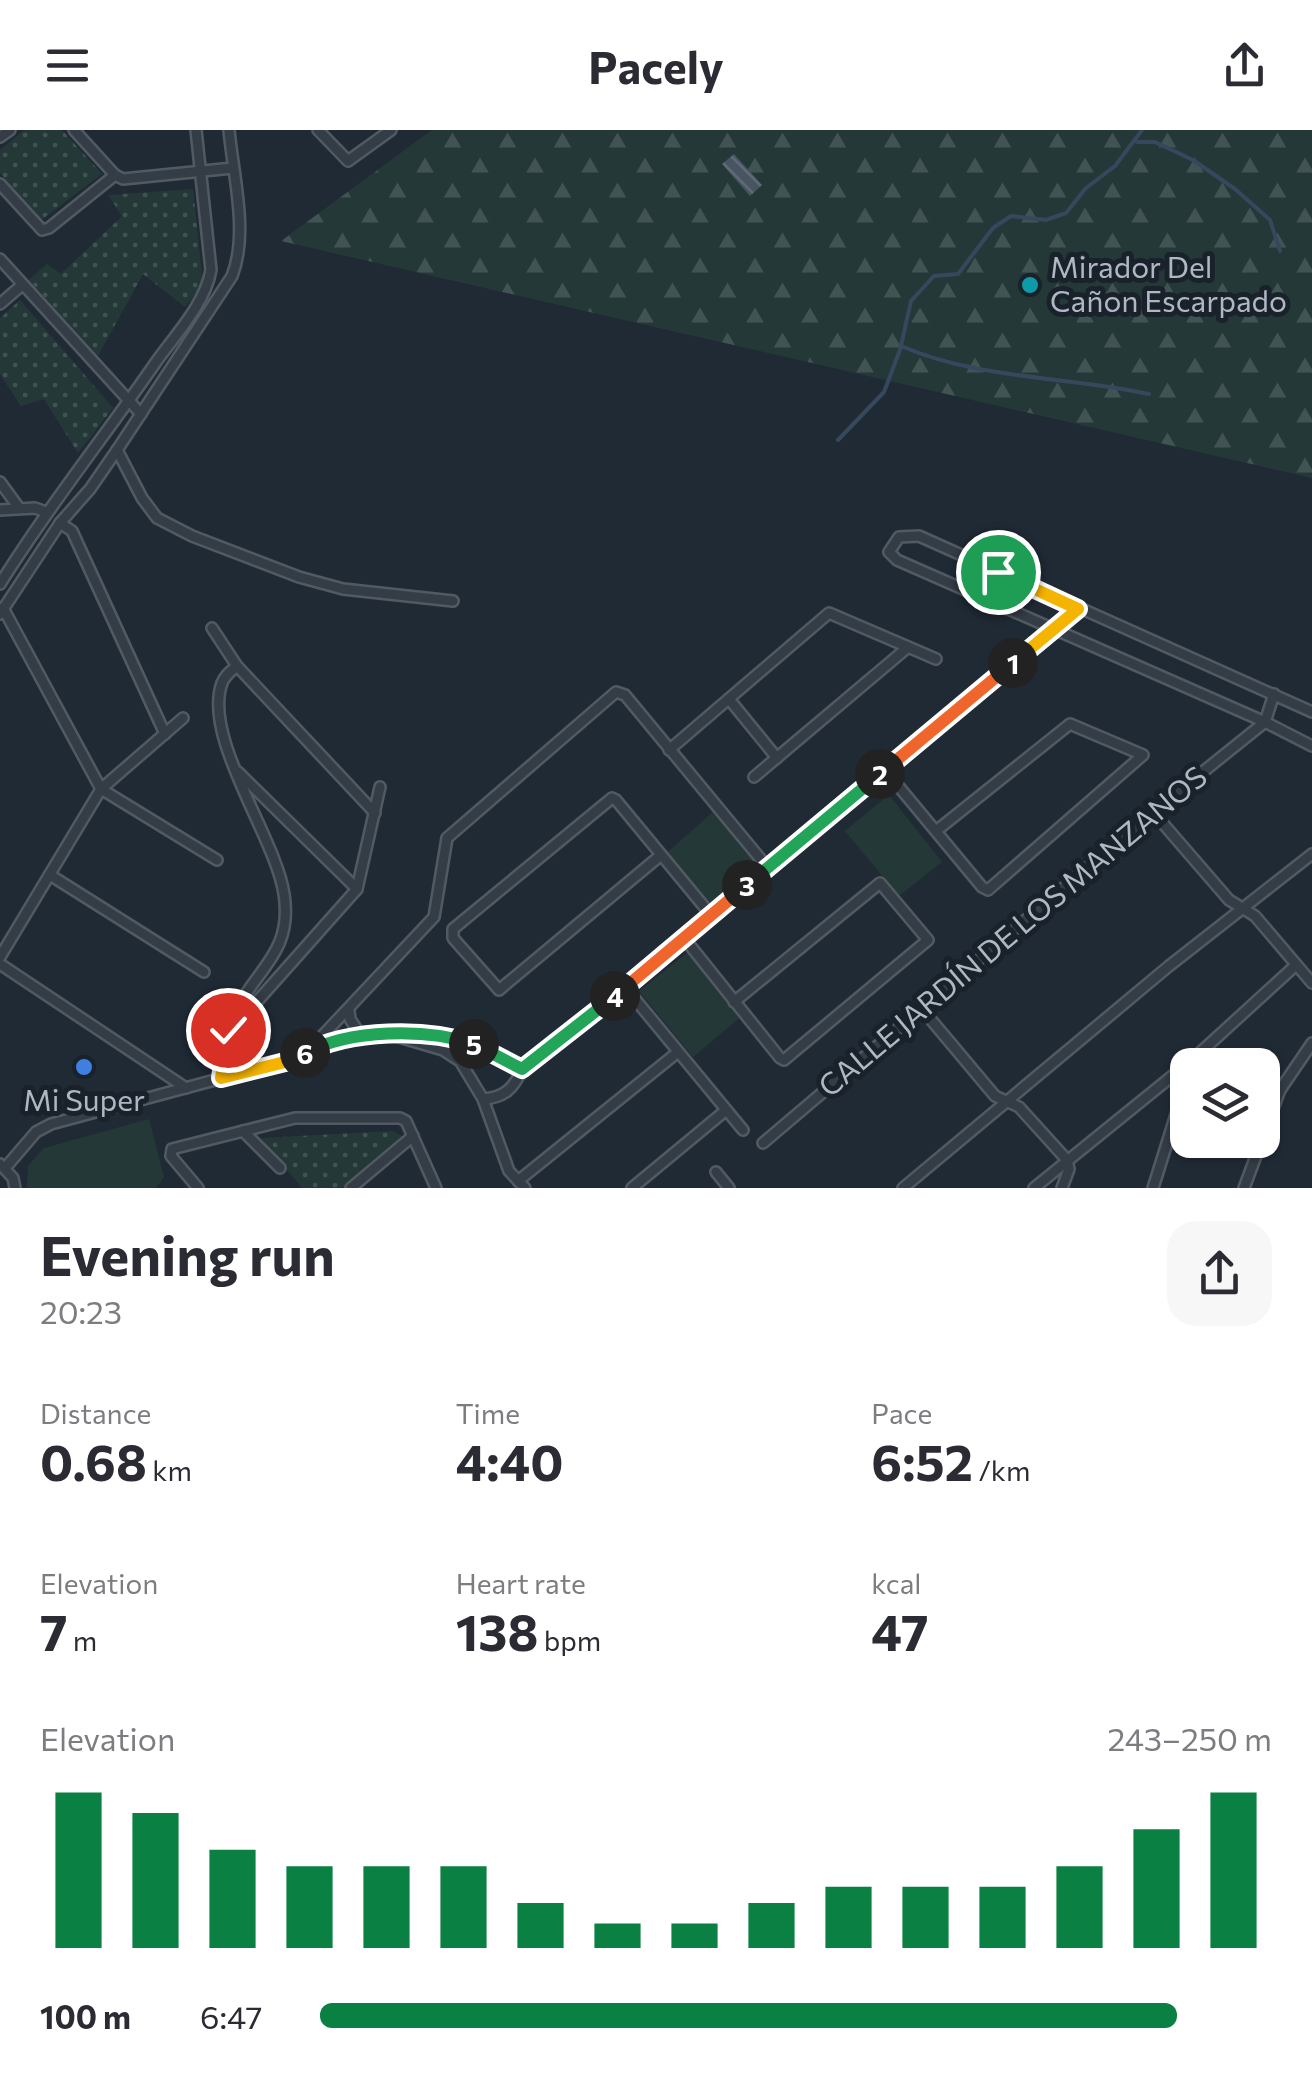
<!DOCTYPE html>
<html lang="en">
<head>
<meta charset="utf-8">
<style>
	body { margin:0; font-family:Commissioner,sans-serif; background:#f7f7f7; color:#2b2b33; height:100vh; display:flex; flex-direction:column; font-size:38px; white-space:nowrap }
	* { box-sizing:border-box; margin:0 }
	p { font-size:32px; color:#7c7c81 }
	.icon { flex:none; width:55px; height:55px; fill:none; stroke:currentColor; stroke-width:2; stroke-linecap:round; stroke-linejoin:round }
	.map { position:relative; height:1058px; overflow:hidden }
	.details { display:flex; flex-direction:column; background:#fff; flex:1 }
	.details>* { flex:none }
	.fabs { position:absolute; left:1170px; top:918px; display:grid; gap:20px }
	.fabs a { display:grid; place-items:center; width:110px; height:110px; border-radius:20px; background:#fff; box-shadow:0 2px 8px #0004; font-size:50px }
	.pin { position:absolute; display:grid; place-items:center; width:85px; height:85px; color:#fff; margin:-42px; border:5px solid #fff; border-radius:50%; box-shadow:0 2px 10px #0007 }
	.km { position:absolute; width:50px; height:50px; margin:-25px; border-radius:50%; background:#222; color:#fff; font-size:28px; line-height:50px; text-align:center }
	.round { display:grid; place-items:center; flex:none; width:105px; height:105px; border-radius:30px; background:#f7f7f7 }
	.summary { display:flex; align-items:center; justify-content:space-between; height:170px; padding:0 40px }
	h1 { font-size:55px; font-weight:700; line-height:75px }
	.metrics { display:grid; grid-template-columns:repeat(3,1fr); gap:15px; height:170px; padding:10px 40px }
	.metrics div { display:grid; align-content:center }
	.metrics b { font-size:50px; font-weight:700 }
	.metrics small { font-size:28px; font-weight:400 }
	.metrics p { font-size:28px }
	.chart { height:280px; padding:20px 40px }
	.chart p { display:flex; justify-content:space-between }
	.chart svg { width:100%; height:180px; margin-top:10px; stroke:#0b8043; stroke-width:6 }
	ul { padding:0 40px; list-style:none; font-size:32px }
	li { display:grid; grid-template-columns:160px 120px 1fr; align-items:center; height:75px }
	li i { height:25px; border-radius:12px; background:#0b8043 }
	header { display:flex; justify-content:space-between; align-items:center; height:130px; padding:0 40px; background:#fff; font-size:45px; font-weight:700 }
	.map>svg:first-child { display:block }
	.grass { fill:#253838 }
	.forest { fill:url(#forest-firs) }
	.park { fill:url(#park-dots) }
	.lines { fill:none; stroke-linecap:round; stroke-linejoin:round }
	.stream { stroke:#36485d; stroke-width:4 }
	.building { fill:url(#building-back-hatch) }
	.minor-casing { stroke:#515a63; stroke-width:14 }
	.minor { stroke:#343c45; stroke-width:9 }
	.split-1-casing { stroke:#fff; stroke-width:20 }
	.split-2-casing { stroke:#fff; stroke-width:20 }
	.split-3-casing { stroke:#fff; stroke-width:20 }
	.split-4-casing { stroke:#fff; stroke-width:20 }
	.split-5-casing { stroke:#fff; stroke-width:20 }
	.split-6-casing { stroke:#fff; stroke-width:20 }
	.split-7-casing { stroke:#fff; stroke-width:20 }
	.split-1 { stroke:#f5b400; stroke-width:12 }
	.split-2 { stroke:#f0652b; stroke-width:12 }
	.split-3 { stroke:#22a559; stroke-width:12 }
	.split-4 { stroke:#f0652b; stroke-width:12 }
	.split-5 { stroke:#22a559; stroke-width:12 }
	.split-6 { stroke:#22a559; stroke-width:12 }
	.split-7 { stroke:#f5b400; stroke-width:12 }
	.culture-dot { fill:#0f9aa8; stroke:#19212a; stroke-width:4 }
	.shop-dot { fill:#3f7fe0; stroke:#19212a; stroke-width:4 }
	.labels { text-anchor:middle; stroke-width:10; stroke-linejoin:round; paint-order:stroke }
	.poi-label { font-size:30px; fill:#aeb7c2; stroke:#19212a; text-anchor:start }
	.street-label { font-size:30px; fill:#aeb7c2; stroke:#19212a }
</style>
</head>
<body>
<header><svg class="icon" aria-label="menu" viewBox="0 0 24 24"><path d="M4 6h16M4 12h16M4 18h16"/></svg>Pacely<svg class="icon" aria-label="share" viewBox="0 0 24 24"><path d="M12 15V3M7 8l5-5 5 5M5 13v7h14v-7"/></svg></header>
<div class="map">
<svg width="1312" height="1058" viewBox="0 0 1312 1058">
	<defs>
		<pattern id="forest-firs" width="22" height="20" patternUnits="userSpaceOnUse" patternTransform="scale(2.5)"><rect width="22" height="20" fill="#253838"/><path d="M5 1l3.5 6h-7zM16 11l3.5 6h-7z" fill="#425353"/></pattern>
		<pattern id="park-dots" width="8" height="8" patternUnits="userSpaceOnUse" patternTransform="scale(2.5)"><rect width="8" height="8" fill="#253838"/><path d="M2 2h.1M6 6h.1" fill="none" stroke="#425353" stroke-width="1.8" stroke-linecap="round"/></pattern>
		<pattern id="building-back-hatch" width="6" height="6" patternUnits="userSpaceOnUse" patternTransform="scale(2.5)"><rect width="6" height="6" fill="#485461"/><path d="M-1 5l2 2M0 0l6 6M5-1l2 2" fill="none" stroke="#606a76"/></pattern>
	</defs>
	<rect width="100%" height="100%" fill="#202a35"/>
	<g class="grass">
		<polygon points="889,665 942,732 899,766 845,701"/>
		<polygon points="715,680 759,734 711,774 668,722"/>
		<polygon points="691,820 742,886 693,927 639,861"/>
		<polygon points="149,989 164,1047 156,1058 27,1058 28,1036 44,1018"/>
	</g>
	<polygon class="forest" points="432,0 1312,0 1312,348 281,111"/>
	<g class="park">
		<polygon points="24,0 62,0 102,44 40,91 0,43 0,20"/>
		<polygon points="193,59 203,155 185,177 143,144 98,226 29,150 47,134 61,144 122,86 108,65"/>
		<polygon points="20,170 113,278 78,323 44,269 21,276 0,244 0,188"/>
		<polygon points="393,1001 402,1006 400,1013 342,1058 302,1058 261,1008"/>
	</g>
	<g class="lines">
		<g class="stream">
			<polyline points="1137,12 1155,12 1193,30 1235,59 1270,90 1280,121"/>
			<path d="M901 216C980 250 1066 246 1149 264"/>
			<polyline points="838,310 884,262 900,220 911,171 934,146 958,144 993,98 1011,86 1046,90 1066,83 1086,58 1115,36 1142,0"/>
		</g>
	</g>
	<polygon class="building" points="734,24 762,55 750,66 722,34"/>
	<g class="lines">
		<defs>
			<g id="minor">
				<polyline points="74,0 115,45 123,49 233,38"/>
				<polyline points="318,0 348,31 391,0"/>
				<polyline points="0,7 10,0"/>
				<polyline points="0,54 42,100 49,98 115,45"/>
				<polyline points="0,129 141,284"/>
				<polyline points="0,174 22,155"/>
				<polyline points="117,320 142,368 157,388 192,406 299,447 343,459 453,471"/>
				<polyline points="0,352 19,378"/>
				<polyline points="0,380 35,378 46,382"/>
				<polyline points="60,393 72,401 165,604"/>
				<path d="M0 454C48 377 105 306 156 232 176 204 205 174 211 140L196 0"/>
				<polyline points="3,478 101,659 217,730"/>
				<path d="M0 484 60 393 90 359 117 320 232 146C249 103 233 45 229 0"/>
				<polyline points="212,498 237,536 375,683"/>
				<polyline points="729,569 777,628"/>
				<polyline points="1312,582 919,406 899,407 889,422 897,430 1265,592 1312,616"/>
				<polyline points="669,620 829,483 936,529"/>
				<polyline points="885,640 982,757 988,760 1143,625 1070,594 936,701"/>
				<polyline points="238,642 357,759"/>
				<polyline points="754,647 907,518"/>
				<polyline points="1153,682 1229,770 1255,786 1312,853"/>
				<polyline points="661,725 499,860 453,808 453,799 612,668 616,670 711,785"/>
				<polyline points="50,745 204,842"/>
				<polyline points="684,808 780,928 784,930 928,810 880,753 734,872"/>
				<polyline points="0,827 101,659 183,588"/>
				<polyline points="0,834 186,958"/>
				<polyline points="625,857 743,1000"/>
				<polyline points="922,879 995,966 1019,977 1067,1030 1069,1039 1062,1058"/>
				<polyline points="349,880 350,889 361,906"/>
				<path d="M402 905C449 902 483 916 522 939"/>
				<polyline points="309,920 434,787 447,708 616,562 625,565 768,738"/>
				<polyline points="1196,926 1219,935"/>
				<polyline points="522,939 625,857 1078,479"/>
				<polyline points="237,943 243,894 253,876 357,759 380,657"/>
				<path d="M221 948C223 925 225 901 236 880 258 838 293 821 284 764 276 708 202 608 222 553 225 545 231 541 237 536"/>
				<polyline points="1262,953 1280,960"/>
				<path d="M483 969C503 968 514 959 522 939"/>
				<polyline points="243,1001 280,1038"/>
				<polyline points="1262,1008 1280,960 1312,913"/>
				<polyline points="763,1013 1153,682 1265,592 1274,564"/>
				<polyline points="0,1034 13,1048 15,1058"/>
				<polyline points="6,1037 36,1002 51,994 293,929 346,907 392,905 443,920 460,931 483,969 509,1041 525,1058"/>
				<polyline points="716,1042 729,1058"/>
				<polyline points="518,1051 678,922"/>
				<polyline points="198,1058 171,1026 172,1019 295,988 400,988 406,991 436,1058"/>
				<polyline points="351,1058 413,1006"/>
				<polyline points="632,1058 725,981"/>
				<polyline points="903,1058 1169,836 1312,724"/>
				<polyline points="1034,1058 1192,930 1296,835"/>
				<polyline points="1153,1058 1188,946"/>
				<polyline points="1244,1058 1262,1010"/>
			</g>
		</defs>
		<use href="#minor" class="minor-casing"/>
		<use href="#minor" class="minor"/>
	</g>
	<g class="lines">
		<defs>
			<polyline id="split-1" points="998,442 1078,479 1013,533"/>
			<polyline id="split-2" points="880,644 1013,533"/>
			<polyline id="split-3" points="747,755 880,644"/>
			<polyline id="split-4" points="615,866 747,755"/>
			<polyline id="split-5" points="474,914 522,939 615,866"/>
			<path id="split-6" d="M305 923C351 899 425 898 474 914"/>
			<polyline id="split-7" points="228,900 221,948 293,930 305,923"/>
		</defs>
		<use href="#split-1" class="split-1-casing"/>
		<use href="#split-2" class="split-2-casing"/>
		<use href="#split-3" class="split-3-casing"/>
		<use href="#split-4" class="split-4-casing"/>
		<use href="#split-5" class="split-5-casing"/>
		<use href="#split-6" class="split-6-casing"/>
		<use href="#split-7" class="split-7-casing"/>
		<use href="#split-1" class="split-1"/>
		<use href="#split-2" class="split-2"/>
		<use href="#split-3" class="split-3"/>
		<use href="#split-4" class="split-4"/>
		<use href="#split-5" class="split-5"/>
		<use href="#split-6" class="split-6"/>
		<use href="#split-7" class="split-7"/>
	</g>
	<circle class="culture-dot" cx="1030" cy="155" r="10"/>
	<circle class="shop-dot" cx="84" cy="937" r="10"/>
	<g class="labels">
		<g class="poi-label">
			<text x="1050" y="148">Mirador Del<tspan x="1050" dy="34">Cañon Escarpado</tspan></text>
			<text x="84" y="981" text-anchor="middle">Mi Super</text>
		</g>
		<g class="street-label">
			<text transform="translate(1013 802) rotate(-40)" y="10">CALLE JARDÍN DE LOS MANZANOS</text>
		</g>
	</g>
</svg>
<div class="fabs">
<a><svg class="icon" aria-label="layers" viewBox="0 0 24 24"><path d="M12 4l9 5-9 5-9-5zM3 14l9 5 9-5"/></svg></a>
</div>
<div class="pin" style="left:998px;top:442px;background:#1e9e55"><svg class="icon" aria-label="arrive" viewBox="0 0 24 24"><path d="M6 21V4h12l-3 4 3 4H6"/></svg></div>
<div class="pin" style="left:228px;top:900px;background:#d93025"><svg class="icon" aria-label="check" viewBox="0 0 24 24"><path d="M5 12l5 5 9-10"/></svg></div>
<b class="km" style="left:1013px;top:533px">1</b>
<b class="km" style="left:880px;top:644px">2</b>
<b class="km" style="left:747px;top:755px">3</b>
<b class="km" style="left:615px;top:866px">4</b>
<b class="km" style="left:474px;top:914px">5</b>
<b class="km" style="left:305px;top:923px">6</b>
</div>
<section class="details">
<div class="summary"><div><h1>Evening run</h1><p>20:23</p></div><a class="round"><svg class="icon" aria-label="share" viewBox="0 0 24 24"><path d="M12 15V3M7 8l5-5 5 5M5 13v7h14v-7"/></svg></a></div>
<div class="metrics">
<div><p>Distance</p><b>0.68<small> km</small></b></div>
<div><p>Time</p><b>4:40</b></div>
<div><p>Pace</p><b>6:52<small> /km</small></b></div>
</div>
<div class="metrics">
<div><p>Elevation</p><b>7<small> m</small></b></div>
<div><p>Heart rate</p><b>138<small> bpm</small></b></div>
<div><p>kcal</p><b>47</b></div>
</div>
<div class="chart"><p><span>Elevation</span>243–250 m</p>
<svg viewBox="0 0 160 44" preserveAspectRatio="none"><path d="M5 44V6M15 44V11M25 44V20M35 44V24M45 44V24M55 44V24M65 44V33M75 44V38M85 44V38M95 44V33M105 44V29M115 44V29M125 44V29M135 44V24M145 44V15M155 44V6"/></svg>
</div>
<ul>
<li><b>100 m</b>6:47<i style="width:90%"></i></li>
</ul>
</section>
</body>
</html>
